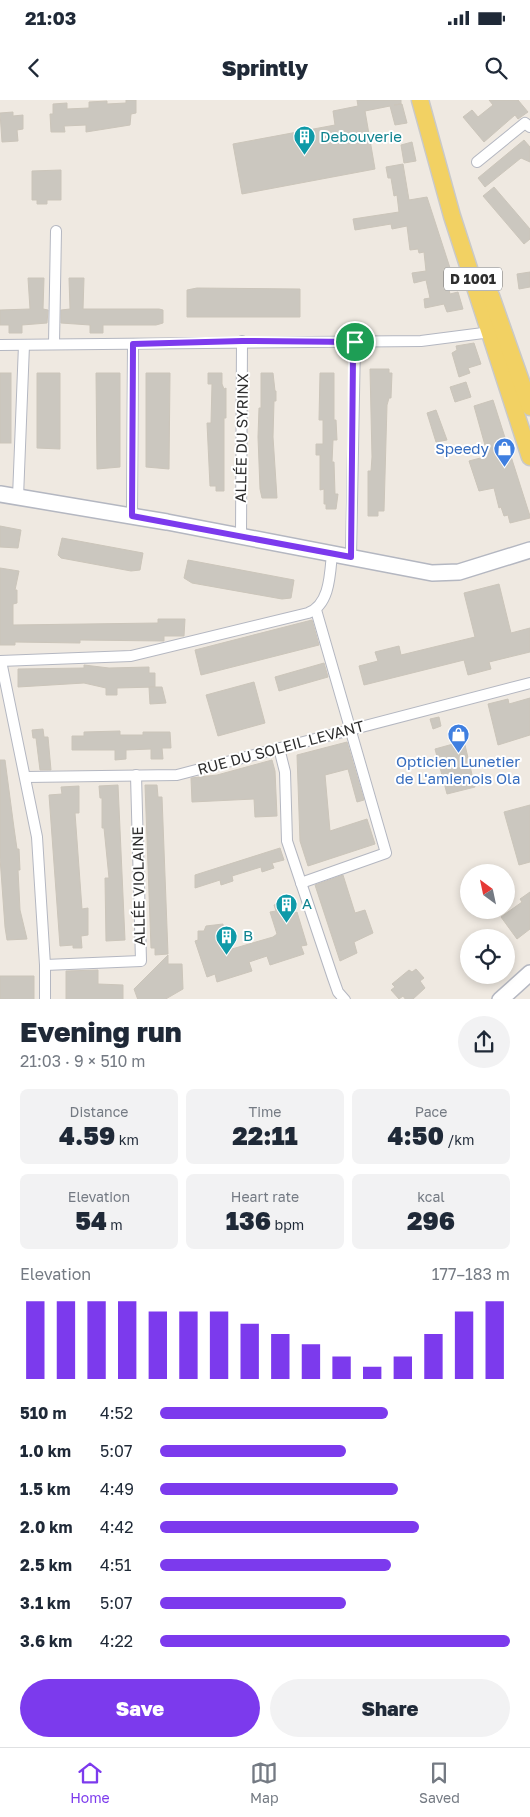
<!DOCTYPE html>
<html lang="en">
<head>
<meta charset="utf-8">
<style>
	body { margin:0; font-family:"Golos Text",sans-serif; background:#f2f2f3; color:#1f2937; height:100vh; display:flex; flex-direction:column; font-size:19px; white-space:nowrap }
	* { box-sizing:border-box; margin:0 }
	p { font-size:16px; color:#747a83 }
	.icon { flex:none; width:28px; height:28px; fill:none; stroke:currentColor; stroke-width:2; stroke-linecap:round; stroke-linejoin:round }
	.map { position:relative; height:899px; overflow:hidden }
	.sheet { display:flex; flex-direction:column; background:#fff; flex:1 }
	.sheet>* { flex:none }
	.needle { width:32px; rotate:327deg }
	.fabs { position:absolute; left:460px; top:764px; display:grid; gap:10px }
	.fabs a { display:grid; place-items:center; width:55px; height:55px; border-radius:50%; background:#fff; box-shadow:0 2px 8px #0003; font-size:25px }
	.pin { position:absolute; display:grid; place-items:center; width:42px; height:42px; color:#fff; margin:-21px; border:2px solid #fff; border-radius:50%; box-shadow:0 1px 5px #0007 }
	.round { display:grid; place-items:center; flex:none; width:52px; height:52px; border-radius:26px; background:#f2f2f3 }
	.head { display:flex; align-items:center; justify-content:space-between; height:85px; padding:0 20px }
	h1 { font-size:28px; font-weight:800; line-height:38px }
	.metrics { display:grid; grid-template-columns:repeat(3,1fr); gap:8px; height:85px; padding:5px 20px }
	.metrics div { display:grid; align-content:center; border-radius:8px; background:#f2f2f3; text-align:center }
	.metrics b { font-size:25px; font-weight:800 }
	.metrics small { font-size:14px; font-weight:400 }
	.metrics p { font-size:14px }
	.chart { height:140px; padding:10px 20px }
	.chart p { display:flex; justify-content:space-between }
	.chart svg { width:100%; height:90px; margin-top:5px; stroke:#7c3aed; stroke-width:6 }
	.action { display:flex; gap:10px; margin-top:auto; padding:10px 20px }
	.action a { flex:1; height:58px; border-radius:30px; background:#7c3aed; color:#fff; font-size:20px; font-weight:800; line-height:58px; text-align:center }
	.action a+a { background:#f2f2f3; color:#1f2937 }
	ul { padding:0 20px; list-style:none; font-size:16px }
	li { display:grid; grid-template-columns:80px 60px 1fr; align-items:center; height:38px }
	li i { height:12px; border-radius:6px; background:#7c3aed }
	.status { display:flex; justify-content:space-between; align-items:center; height:35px; padding:0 25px; background:#fff; direction:ltr }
	.status svg { height:14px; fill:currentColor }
	header { display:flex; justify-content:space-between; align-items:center; height:65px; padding:0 20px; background:#fff; font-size:22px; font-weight:800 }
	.tab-bar { display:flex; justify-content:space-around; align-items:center; height:70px; border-top:1px solid #e0e1e3; background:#fff; font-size:14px; color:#747a83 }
	.tab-bar a { display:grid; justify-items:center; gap:2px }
	.tab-bar .on { color:#7c3aed }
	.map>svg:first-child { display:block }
	.building { fill:#cbc7bf; stroke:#cbc5ba }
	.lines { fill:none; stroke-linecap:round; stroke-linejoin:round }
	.street-casing { stroke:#b4b7c1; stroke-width:12 }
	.secondary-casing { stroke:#b4b7c1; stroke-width:18 }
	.primary-casing { stroke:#c9c9c9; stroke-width:19 }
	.street { stroke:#fff; stroke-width:10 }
	.secondary { stroke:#fff; stroke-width:15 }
	.primary { stroke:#f2d163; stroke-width:16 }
	.route-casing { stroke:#fff; stroke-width:10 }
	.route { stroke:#7c3aed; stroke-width:6 }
	.labels { text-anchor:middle; stroke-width:4; stroke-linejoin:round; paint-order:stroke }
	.shield { fill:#fff; stroke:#6d6d6d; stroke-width:1 }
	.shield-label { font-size:14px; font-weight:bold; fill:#2e2e2e }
	.culture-label { font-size:15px; fill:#0d838f; stroke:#fff; text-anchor:start }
	.street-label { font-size:15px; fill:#2e2e2e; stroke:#fff }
	.shop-label { font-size:15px; fill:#366cbe; stroke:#fff; text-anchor:end }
</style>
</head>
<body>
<div class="status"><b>21:03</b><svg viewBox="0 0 49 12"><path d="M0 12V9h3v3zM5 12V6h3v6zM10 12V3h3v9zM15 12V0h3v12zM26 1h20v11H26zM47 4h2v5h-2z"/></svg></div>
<header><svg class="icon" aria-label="back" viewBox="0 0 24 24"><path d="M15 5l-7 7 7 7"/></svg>Sprintly<svg class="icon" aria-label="search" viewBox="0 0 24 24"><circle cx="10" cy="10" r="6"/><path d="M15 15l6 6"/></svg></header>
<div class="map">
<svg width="530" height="900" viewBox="0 0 530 900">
	<rect width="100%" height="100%" fill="#efe9e1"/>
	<g class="building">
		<polygon points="126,0 136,0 136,13 131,14 130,25 86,32 86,25 64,26 65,32 51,32 50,14 53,14 53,4 67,3 67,9 89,8 89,2 107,1 107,4 126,3"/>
		<polygon points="357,0 401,0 401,4 394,5 402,4 407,23 395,25 390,6 365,11 375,69 242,94 233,44 335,25 333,11 358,6"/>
		<polygon points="489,0 518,0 528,12 518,19 515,15 484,42 463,17 472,10 478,17 493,5"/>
		<polygon points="13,12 13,16 23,15 23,29 17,30 18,41 2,42 0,13"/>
		<polygon points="524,40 530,47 530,62 521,58 485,87 478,78"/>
		<polygon points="412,42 416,61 404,63 401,45"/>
		<polygon points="403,64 409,100 427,97 451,171 445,172 450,194 458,192 463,209 447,212 444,204 425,208 424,199 430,198 426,180 414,183 412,173 426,171 424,152 419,153 418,149 410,150 407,126 392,129 391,124 355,130 353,119 399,112 397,95 394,96 391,78 388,78 386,67"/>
		<polygon points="61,70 61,100 47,100 47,104 37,104 37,100 32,100 32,71"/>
		<polygon points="494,87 530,129 530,139 524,144 483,96"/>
		<polygon points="530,172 530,187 519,189 517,174"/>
		<polygon points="28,178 44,178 43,209 48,210 47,223 22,225 22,233 9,233 9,225 0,225 0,210 30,209"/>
		<polygon points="69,178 84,178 83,209 159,209 163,210 163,223 156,225 103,225 103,233 90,233 90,225 61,223 61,210 70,209"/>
		<polygon points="197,188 300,189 300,217 187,217 187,190"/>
		<polygon points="474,243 481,264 468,268 470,273 459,277 452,253 457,250 456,246"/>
		<polygon points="370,269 389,269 389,273 392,273 391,298 389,298 387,305 384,411 378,411 378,416 368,416 368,371 371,371 372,357"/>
		<rect x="0" y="273" width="11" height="70"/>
		<polygon points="37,273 60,273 60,349 37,348"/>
		<polygon points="96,273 120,273 120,367 97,369"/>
		<polygon points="146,273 170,273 169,369 146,367"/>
		<polygon points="208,273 222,273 222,284 224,289 226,288 226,318 224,318 224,391 216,391 216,386 210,386 207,323 211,323 212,284 208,284"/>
		<polygon points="261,273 273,273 275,291 276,291 276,301 274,301 273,337 277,398 262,398 260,389 258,337 259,308 261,308"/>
		<polygon points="320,273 334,273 334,320 336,320 337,340 333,340 332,362 334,362 335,394 338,394 336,409 326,409 326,404 324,404 324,389 320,390 320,355 316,355 316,344 323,344 323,320 319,320"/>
		<polygon points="466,282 471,297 455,302 450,287"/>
		<polygon points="493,300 530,416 530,418 510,423 508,415 504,416 501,407 499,408 494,388 479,391 469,361 488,356 474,306"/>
		<polygon points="436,310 447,340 436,342 427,313"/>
		<polygon points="0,426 21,430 18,448 0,447"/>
		<polygon points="62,438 143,453 140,470 131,471 61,458 58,455"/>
		<polygon points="188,460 294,480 291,498 282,499 192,483 184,478"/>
		<polygon points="0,468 19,471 15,490 17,490 17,503 13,504 13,525 158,523 158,519 185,519 184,536 164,536 164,541 80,540 80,543 15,542 15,545 0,545"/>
		<polygon points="499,484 511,533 530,528 530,552 489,562 491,569 468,575 464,560 364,585 359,566 378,561 375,552 399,546 401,555 475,537 464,493"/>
		<polygon points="312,520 319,545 201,575 195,550"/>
		<polygon points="324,563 328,577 279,591 275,577"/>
		<polygon points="84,565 109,568 149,567 149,573 155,573 155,587 117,588 117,595 106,595 106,588 84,583 18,587 18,569 84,568"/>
		<polygon points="254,582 265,623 218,636 206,595"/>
		<polygon points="149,587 162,587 166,603 150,604"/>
		<polygon points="530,598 530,635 498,645 488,604 508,599 509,604"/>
		<polygon points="439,617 441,626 433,629 430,619"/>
		<polygon points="43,629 44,637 48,637 51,670 40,670 36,638 33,638 32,630"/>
		<polygon points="120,631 120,635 143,635 143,632 170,632 171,648 162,648 163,659 151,659 151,649 126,650 126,659 115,660 115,650 72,650 72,636 84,636 84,632"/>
		<polygon points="464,641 475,687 447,694 435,649"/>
		<polygon points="347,642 364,700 357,702 348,669 325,675 330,731 367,719 375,744 308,766 300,741 297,655"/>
		<polygon points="0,660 5,660 14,728 17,749 19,749 20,770 18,770 20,810 27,839 7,840 5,827 0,758"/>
		<polygon points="272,660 275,671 277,716 255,717 254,699 192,702 191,678 217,675"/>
		<polygon points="118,685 125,840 106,841 105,778 109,778 104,728 102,728 102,698 100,698 99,686"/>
		<polygon points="145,685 157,685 158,697 162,697 168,854 155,855 155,848 151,848"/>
		<polygon points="79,686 79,713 75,713 82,809 88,808 88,835 81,836 82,848 73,848 73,845 60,846 49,695 62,694 61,687"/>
		<polygon points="530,705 530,762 519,765 504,712"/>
		<polygon points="280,748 284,760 272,763 274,768 262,772 261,767 232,776 233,781 221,785 220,780 195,788 195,775"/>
		<polygon points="343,775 355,813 365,810 373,833 354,842 357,853 340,861 315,785"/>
		<polygon points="530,792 530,829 517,839 501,817 522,802 520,799"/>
		<polygon points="290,800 295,813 297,812 307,845 301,846 304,854 270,865 267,856 249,862 252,871 217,882 215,874 207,877 195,841 198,840 198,831 204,831 206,826 223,824 225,851 273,837 277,834 270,812 276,811 274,805"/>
		<polygon points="168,855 168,864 182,864 183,889 164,900 138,900 134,889"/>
		<polygon points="416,869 424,878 420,881 425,888 412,900 406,900 403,896 399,899 391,890 395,887 392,884 409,870 412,872"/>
		<polygon points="98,870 98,884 123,885 123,900 66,900 66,871"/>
		<polygon points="0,876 34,876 34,900 0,899"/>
	</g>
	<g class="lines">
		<defs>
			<g id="street">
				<polyline points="477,62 525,23 530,27"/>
				<polyline points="54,244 56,131"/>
				<polyline points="0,245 421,241 491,232"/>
				<polyline points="18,397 24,245"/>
				<polyline points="132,416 133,244"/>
				<polyline points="241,436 242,241"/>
				<polyline points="351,457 355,242"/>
				<path d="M0 561 131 556 308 513C330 505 330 474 332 453"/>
				<polyline points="1,561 37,737 45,865 45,900"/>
				<polyline points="279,648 285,672 287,741 333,878 338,892 345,900"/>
				<polyline points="26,677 177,675 530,583"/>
				<polyline points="301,783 386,753 316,510"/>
				<polyline points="45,865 141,861 136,675"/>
			</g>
			<g id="secondary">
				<polyline points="0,394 167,422 432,473 459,472 530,450"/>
				<polyline points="500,900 530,873"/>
			</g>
			<g id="primary">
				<polyline points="420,0 452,116 530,357"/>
				<polyline points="491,196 530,307"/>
			</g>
		</defs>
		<use href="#street" class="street-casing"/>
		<use href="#secondary" class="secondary-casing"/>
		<use href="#primary" class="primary-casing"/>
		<use href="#street" class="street"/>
		<use href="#secondary" class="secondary"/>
		<use href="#primary" class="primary"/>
	</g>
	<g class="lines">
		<defs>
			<polygon id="route" points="242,241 355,242 353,256 351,457 132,416 133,244"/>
		</defs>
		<use href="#route" class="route-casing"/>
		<use href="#route" class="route"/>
	</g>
	<defs>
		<symbol id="building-pin" viewBox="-11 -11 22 30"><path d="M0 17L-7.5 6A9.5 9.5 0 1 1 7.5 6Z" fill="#0f9aa8" stroke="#fff"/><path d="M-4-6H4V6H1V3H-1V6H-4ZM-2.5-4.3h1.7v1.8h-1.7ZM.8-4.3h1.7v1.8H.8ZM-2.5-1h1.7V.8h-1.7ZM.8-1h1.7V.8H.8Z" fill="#fff"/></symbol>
		<symbol id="shop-pin" viewBox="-11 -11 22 30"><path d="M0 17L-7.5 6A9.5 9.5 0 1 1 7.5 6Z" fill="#3f7fe0" stroke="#fff"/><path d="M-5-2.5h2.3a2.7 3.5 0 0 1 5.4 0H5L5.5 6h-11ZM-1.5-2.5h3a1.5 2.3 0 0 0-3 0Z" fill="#fff"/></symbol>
	</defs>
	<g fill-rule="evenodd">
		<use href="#building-pin" x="292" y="24" width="25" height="34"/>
		<use href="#shop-pin" x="492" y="336" width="25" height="34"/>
		<use href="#shop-pin" x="446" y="622" width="25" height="34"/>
		<use href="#building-pin" x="274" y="792" width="25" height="34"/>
		<use href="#building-pin" x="214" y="824" width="25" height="34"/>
	</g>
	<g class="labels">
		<rect class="shield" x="444" y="167.5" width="58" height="23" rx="4"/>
		<g class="shield-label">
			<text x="473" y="184">D 1001</text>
		</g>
		<g class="culture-label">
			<text x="320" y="42">Debouverie</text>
			<text x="302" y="809">A</text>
			<text x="243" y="841">B</text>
		</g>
		<g class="street-label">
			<text transform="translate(242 338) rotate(-89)" y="5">ALLÉE DU SYRINX</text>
			<text transform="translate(281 648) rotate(-15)" y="5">RUE DU SOLEIL LEVANT</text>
			<text transform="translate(139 786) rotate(-91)" y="5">ALLÉE VIOLAINE</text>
		</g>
		<g class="shop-label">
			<text x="489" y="354">Speedy</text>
			<text x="458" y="667" text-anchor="middle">Opticien Lunetier<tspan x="458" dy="17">de L'amienois Ola</tspan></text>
		</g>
	</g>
</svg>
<div class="fabs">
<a><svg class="needle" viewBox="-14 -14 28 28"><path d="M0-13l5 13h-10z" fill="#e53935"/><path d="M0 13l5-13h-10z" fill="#747a83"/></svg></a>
<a><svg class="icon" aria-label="locate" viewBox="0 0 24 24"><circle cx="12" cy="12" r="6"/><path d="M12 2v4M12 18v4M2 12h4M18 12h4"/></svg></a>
</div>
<div class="pin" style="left:355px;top:242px;background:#1e9e55"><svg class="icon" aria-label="arrive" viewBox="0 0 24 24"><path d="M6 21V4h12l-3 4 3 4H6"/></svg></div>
</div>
<section class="sheet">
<div class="head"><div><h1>Evening run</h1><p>21:03 · 9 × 510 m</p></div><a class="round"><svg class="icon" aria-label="share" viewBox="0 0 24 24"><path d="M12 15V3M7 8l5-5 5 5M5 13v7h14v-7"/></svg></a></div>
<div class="metrics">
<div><p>Distance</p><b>4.59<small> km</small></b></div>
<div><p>Time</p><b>22:11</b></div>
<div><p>Pace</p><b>4:50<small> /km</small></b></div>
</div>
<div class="metrics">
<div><p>Elevation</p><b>54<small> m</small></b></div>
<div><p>Heart rate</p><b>136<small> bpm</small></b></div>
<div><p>kcal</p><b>296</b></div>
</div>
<div class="chart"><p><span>Elevation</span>177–183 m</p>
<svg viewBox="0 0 160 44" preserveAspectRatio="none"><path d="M5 44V6M15 44V6M25 44V6M35 44V6M45 44V11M55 44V11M65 44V11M75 44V17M85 44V22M95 44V27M105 44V33M115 44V38M125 44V33M135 44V22M145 44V11M155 44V6"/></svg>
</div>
<ul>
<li><b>510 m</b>4:52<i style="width:65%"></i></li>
<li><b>1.0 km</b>5:07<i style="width:53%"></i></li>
<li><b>1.5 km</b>4:49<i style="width:68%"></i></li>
<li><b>2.0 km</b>4:42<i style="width:74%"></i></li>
<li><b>2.5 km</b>4:51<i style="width:66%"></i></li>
<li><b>3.1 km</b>5:07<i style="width:53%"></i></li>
<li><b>3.6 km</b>4:22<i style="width:100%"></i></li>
</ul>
<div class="action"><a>Save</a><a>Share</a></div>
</section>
<nav class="tab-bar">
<a class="on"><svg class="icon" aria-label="home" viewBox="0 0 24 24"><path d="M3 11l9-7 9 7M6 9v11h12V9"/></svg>Home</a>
<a><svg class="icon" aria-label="map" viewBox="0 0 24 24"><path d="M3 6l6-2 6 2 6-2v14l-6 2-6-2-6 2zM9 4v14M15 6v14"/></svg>Map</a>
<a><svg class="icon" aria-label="saved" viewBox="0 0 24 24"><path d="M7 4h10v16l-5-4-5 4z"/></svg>Saved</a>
</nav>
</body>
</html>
